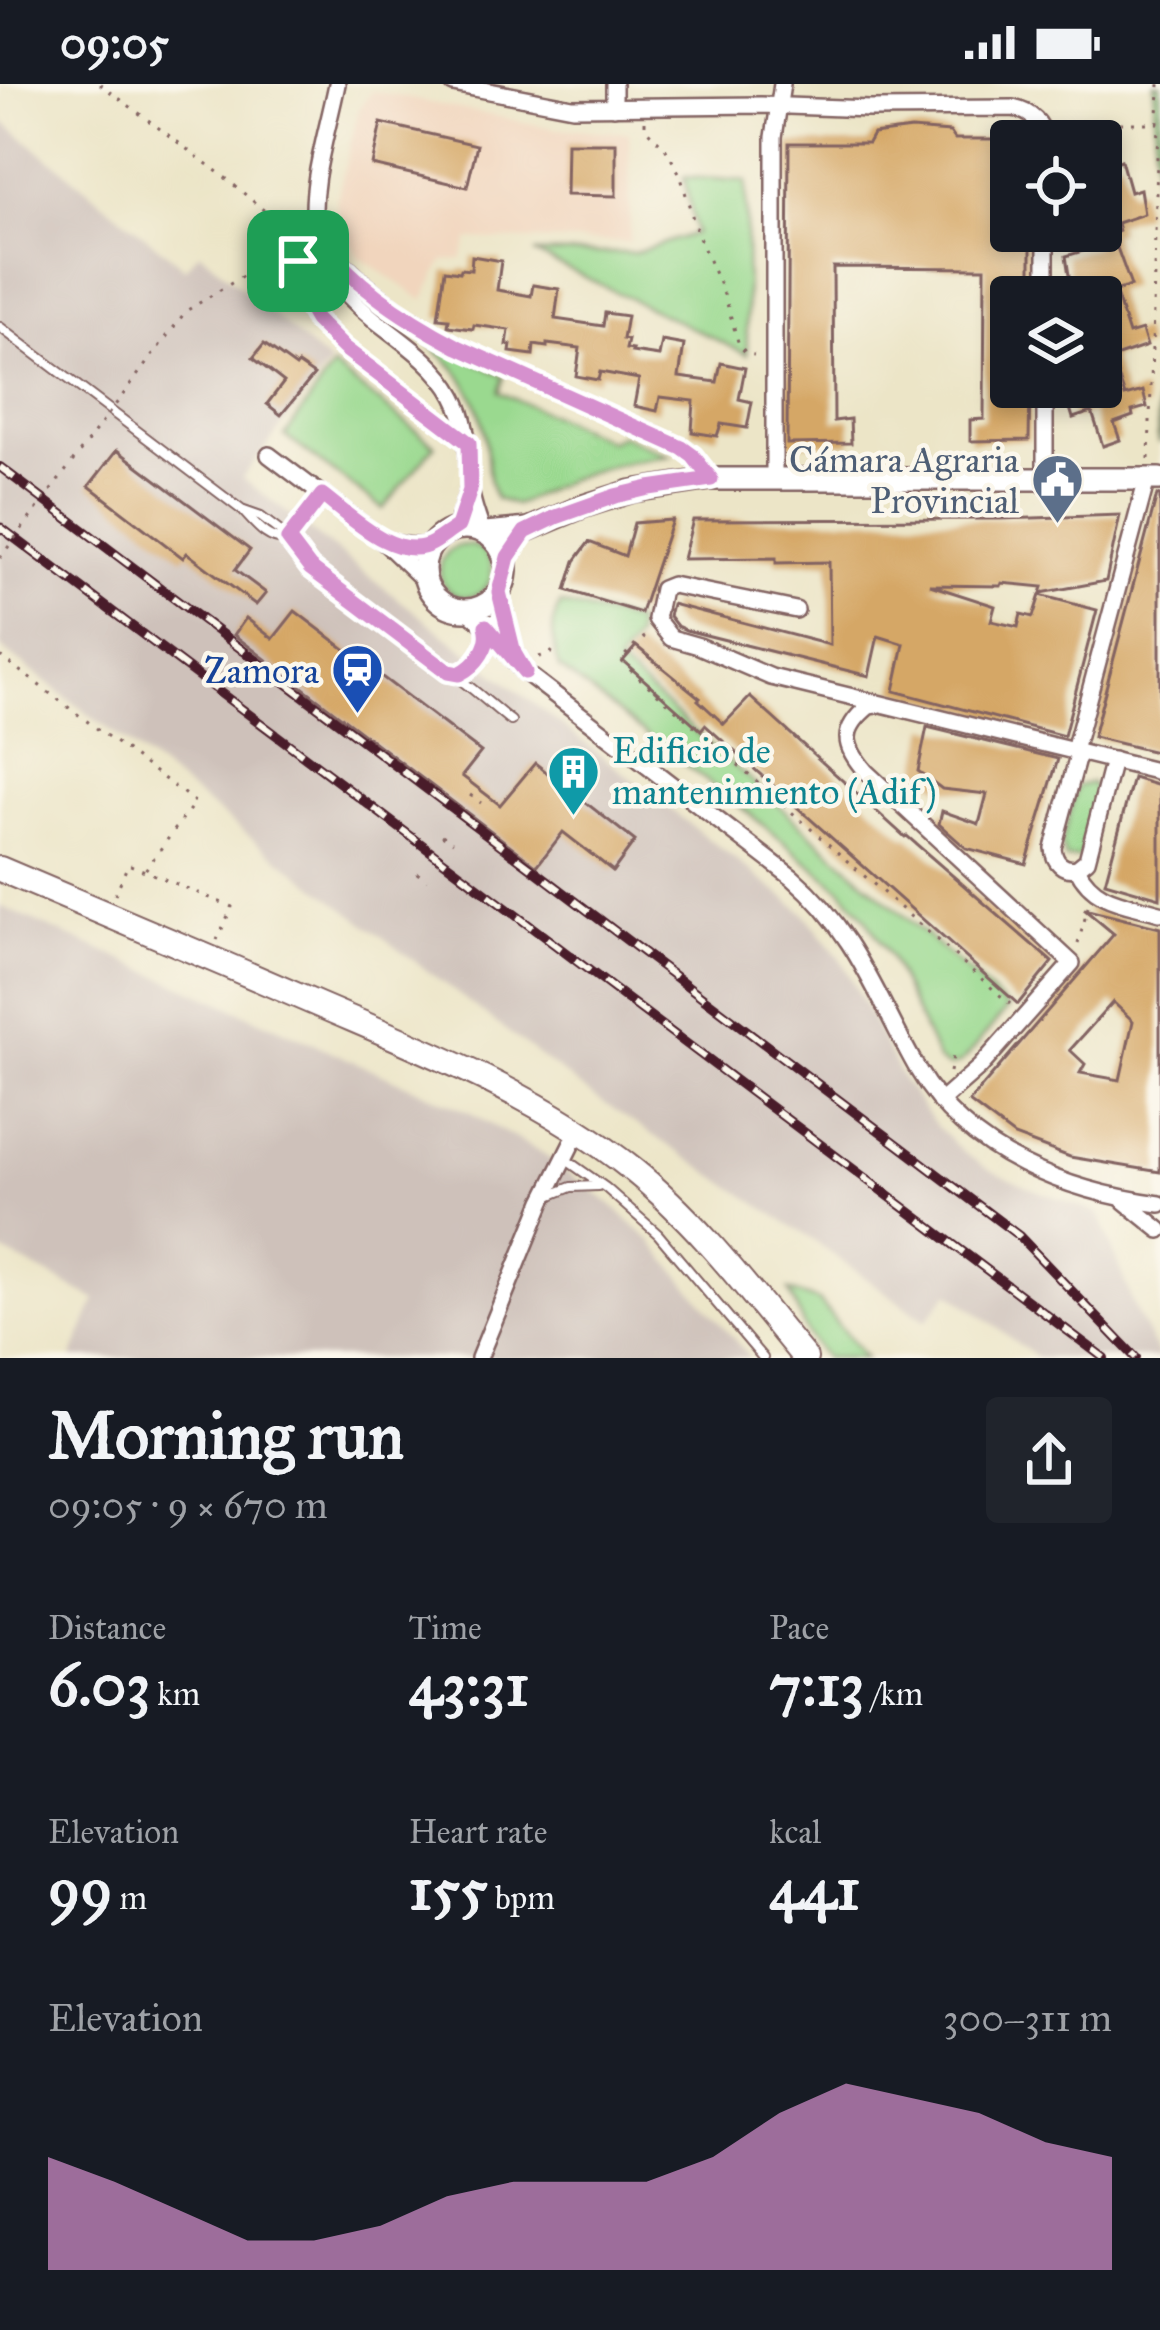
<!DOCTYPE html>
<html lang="en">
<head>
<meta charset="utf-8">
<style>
	body { margin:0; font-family:"IM FELL Great Primer",serif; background:#20242c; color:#f1f3f6; height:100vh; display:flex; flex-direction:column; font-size:45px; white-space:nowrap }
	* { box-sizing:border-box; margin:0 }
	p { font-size:39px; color:#9ea1a6 }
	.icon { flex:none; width:66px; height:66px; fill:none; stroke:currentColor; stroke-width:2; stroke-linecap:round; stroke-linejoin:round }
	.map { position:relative; height:1274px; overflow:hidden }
	.drawer { display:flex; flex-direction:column; background:#171b24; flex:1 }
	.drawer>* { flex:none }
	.fabs { position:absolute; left:990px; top:36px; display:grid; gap:24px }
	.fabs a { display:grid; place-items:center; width:132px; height:132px; border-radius:12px; background:#171b24; box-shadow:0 6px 18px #0003; font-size:60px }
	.pin { position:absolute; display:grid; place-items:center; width:102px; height:102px; color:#fff; margin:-51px; border-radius:24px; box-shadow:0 6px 18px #0006 }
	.round { display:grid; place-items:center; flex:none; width:126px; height:126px; border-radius:12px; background:#20242c }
	.headline { display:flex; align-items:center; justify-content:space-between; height:204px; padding:0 48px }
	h1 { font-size:66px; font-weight:700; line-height:90px }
	.metrics { display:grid; grid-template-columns:repeat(3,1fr); gap:18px; height:204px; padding:12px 48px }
	.metrics div { display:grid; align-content:center }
	.metrics b { font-size:60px; font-weight:700 }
	.metrics small { font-size:33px; font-weight:400 }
	.metrics p { font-size:33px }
	.chart { height:336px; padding:24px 48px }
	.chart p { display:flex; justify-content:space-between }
	.chart svg { width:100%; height:216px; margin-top:12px; fill:#d690ce; opacity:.7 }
	.status { display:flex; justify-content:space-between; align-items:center; height:84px; padding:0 60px; background:#171b24; direction:ltr }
	.status svg { height:33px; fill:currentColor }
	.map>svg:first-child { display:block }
	.built { fill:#f1d5bd }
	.industrial { fill:#cec1ba }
	.green { fill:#9ad98f; stroke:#727c5d; stroke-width:3 }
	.building { fill:#d5a766; fill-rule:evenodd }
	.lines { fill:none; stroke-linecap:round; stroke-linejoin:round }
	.lane-casing { stroke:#836462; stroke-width:12 }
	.street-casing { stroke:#836462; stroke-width:20 }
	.secondary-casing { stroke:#836462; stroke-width:26 }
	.primary-casing { stroke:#836462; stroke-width:28 }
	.path { stroke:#836462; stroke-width:3; stroke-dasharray:3 9; stroke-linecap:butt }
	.lane { stroke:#fff; stroke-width:8 }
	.street { stroke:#fff; stroke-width:15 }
	.secondary { stroke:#fff; stroke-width:21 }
	.primary { stroke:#fff; stroke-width:24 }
	.rail-casing { stroke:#4a1f2b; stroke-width:10 }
	.rail { stroke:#fbf7ec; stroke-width:6; stroke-dasharray:18; stroke-linecap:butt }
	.path-bridge { stroke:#836462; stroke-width:3; stroke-dasharray:3 9; stroke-linecap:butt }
	.route-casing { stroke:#fff; stroke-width:24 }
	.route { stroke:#d690ce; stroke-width:15 }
	.labels { text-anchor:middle; stroke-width:9; stroke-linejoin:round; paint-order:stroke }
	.service-label { font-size:36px; fill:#4e5e75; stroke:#fbf7ec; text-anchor:end }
	.transit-label { font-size:36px; fill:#164399; stroke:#fbf7ec; text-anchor:end }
	.culture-label { font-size:36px; fill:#0d838f; stroke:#fbf7ec; text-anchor:start }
</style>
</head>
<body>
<div class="status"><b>09:05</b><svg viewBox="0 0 49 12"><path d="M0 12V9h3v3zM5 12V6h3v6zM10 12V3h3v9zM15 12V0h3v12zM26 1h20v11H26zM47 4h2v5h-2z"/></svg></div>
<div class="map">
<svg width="1160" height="1274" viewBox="0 0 1160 1274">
	<rect width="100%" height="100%" fill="#fbf7ec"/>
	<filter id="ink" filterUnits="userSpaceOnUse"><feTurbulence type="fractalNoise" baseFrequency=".00833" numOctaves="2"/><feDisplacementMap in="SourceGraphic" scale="24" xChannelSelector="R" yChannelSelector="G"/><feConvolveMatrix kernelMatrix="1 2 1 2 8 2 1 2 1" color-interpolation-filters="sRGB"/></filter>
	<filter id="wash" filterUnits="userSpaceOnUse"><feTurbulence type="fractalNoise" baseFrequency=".004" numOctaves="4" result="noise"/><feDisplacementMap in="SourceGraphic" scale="48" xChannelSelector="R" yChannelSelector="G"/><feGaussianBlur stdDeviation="2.7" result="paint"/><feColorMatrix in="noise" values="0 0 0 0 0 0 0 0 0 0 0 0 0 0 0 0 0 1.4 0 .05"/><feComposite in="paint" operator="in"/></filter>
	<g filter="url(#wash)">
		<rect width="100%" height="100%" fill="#ece5c7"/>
		<polygon class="built" points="372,7 557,45 629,49 630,158 469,155 461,175 443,177 423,216 358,172 341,139 336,119 359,24"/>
		<g class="industrial">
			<polygon points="0,35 185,184 200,168 330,280 242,394 802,827 841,876 903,996 936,1042 963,1068 990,1086 1026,1102 1099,1130 1137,1230 1160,1274 1037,1274 949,1208 926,1237 811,1155 587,1008 0,563"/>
			<polygon points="0,822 469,1028 544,1071 606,1116 649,1155 750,1274 72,1274 96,1216 0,1166"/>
		</g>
		<g class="green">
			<polygon points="1154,0 1160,0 1160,358 1158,358"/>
			<polygon points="684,93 746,97 747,270 534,169 634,169 696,149"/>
			<path d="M402 239 504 293 499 308 610 357 621 351 669 372C634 376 600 383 567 396 549 404 533 414 515 421L496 415C486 396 489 380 486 360 479 297 448 275 402 239Z"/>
			<polygon points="333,283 435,361 383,425 285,352"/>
			<circle cx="466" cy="487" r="26"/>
			<path d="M561 520 636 538V554L618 579 1008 924 965 975C956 983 947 985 938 976L891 875 864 832 842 806 751 731 560 584C553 563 548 538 561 520Z"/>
			<polygon points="1091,699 1099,711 1080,774 1066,775 1061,761 1077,702"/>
			<polygon points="789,1207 819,1217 865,1274 825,1274 808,1252"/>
		</g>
		<g id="blocks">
			<g class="building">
				<polygon points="381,39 477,61 467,103 372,81"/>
				<polygon points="911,45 950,48 955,55 1011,55 1011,147 1031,147 1031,213 1011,213 1011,303 1030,303 1029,356 970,357 970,336 984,335 985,184 833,183 834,337 850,335 851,359 787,360 789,59 868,59 873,50"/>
				<polygon points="567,59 616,59 616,112 566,111"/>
				<polygon points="1121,76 1130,108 1140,105 1144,130 1117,139 1119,147 1112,150 1131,202 1115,207 1129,250 1142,246 1147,262 1112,274 1125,312 1143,307 1147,323 1132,327 1133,332 1114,339 1120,356 1103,362 1092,328 1073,334 1066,311 1091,303 1101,303 1101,213 1089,213 1084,200 1071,204 1066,172 1096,163 1094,157 1098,156 1095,147 1101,147 1101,83"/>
				<polygon points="472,172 501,177 497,206 531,212 533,201 559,205 555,235 603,242 605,229 627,232 623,255 628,256 626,265 633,266 632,268 659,272 662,257 684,261 679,293 717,298 721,279 745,284 739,315 752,318 747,344 721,340 717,352 692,348 694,317 660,313 657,327 634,322 639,295 600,288 598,296 576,292 580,264 547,260 547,263 534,261 533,271 510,268 511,261 507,261 509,246 474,241 473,245 448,242 449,235 438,234 445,186 460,188 461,185 471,186"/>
				<polygon points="264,260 296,283 298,280 314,291 281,331 267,320 284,298 253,274"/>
				<polygon points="117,366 250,466 235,486 266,509 256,521 187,469 183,474 89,402"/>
				<polygon points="1157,411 1160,412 1160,669 1093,653"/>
				<polygon points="1120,431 1106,497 1041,509 1043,503 1002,499 1001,502 930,501 995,522 991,537 1018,543 1021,530 1033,533 1040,511 1097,526 1064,652 894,607 904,560 878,552 869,592 686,546 677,542 669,532 672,520 830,561 829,478 776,479 776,474 683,475 693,436 1000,435"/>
				<polygon points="672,436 641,529 566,506 575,477 589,458 625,472 634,439"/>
				<polygon points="295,527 481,668 462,692 500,721 535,679 635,757 613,787 563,748 537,782 234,551 246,534 273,555"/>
				<polygon points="636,562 700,614 698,616 724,640 750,613 905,753 907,752 1052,878 1018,920 705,641 701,646 623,577"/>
				<polygon points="927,643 1058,675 1026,780 966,764 939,740 942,727 979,740 987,710 942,705 918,687"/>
				<polygon points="1133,694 1160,702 1160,814 1105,798"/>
				<path d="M1084 825 1160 844V1088L1070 1073 1014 1052 969 1018 1114 850ZM1113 918 1133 937 1120 996 1080 989 1085 980 1070 966Z"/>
			</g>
		</g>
	</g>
	<g filter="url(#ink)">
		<use href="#blocks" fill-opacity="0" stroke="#836462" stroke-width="3"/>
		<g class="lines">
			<defs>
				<g id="lane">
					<path d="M0 243 243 427C255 440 269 459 288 455"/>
					<path d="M244 427 261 433 282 449 310 484 440 583C465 596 488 619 511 637"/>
					<polyline points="288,455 320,413"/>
					<path d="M456 590C473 586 489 564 488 547"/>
					<polyline points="565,1075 606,1104 658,1150 763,1274"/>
					<polyline points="549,1112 571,1103 598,1102"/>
				</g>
				<g id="street">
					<path d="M337 0C317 97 283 163 375 236 403 258 437 280 454 312 470 342 467 370 470 402 471 418 478 433 482 447"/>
					<path d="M453 0 572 23 761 21 869 25 1013 24C1032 28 1042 39 1046 57"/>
					<polyline points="614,0 614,23"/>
					<path d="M321 155C359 201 404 236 458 263L682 364 693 372 711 395"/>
					<polyline points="1046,213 1046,147"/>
					<polyline points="269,371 383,457 427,499"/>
					<polyline points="774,394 774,53 782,0"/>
					<polyline points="1045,396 1045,303"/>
					<polyline points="456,445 469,405"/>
					<polyline points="389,459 419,463 435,458"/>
					<polyline points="499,508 516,576"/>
					<path d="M465 525 486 542 521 585 793 794C856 848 878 916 918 986 967 1070 1068 1108 1160 1120"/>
					<polyline points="796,526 672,501 662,505 656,535 671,554 699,562 771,593 1160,688"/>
					<path d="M876 621 869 622C840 646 843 661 866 688L1072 879 980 983 940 1018"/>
					<polyline points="1074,667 1147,395"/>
					<path d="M1079 668 1053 764C1054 778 1063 787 1077 784L1087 776 1113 676"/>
					<path d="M1077 784C1094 819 1126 819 1160 829"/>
					<polyline points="1124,1117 1160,1146"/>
					<polyline points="479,1274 543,1117 578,1047"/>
				</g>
				<g id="secondary">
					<circle cx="465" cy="485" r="41"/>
					<polyline points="486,449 529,445 584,422 632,407 711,395 1160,395"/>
				</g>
				<path id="primary" d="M0 785C107 830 213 875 319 921 426 967 541 1012 633 1086 699 1139 751 1209 805 1274"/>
			</defs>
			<use href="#lane" class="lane-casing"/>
			<use href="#street" class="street-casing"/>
			<use href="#secondary" class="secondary-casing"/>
			<use href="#primary" class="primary-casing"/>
			<g class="path">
				<polyline points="100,0 227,95 293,151"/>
				<polyline points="645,37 645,44 665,64 680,90 697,149 725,213 739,261 747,270 754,271"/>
				<polyline points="1060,39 1158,39"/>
				<path d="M294 152 297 177 294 198C324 261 392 303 448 344"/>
				<polyline points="269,176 284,167 297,177"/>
				<polyline points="1149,375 1159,0"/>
				<polyline points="645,553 637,558 620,577 1010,920"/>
				<polyline points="0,572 195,718 145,786"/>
				<polyline points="539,573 551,569 557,561"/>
				<polyline points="470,711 481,719"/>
				<polyline points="442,751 453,758"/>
				<polyline points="417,789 427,796"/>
				<polyline points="115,811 128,780 232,823 217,856"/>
				<polyline points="1078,860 1088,823"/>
				<polyline points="950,988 953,972"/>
			</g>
			<use href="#lane" class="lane"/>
			<use href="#street" class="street"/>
			<use href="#secondary" class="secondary"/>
			<use href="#primary" class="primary"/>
			<defs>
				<g id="rail">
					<polyline points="0,383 1019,1152 1136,1274"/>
					<polyline points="0,443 1104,1274"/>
				</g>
			</defs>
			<use href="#rail" class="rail-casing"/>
			<use href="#rail" class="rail"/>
			<polyline class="path-bridge" points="0,474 186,227 269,176"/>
		</g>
	</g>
	<g class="lines" filter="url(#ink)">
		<defs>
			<path id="route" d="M313 140C338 194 407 236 458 263L682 364 693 372 711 395 649 404 615 412 556 433 525 448 508 473 499 508 514 569 525 588 486 542C492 561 476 582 459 590L448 588 310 484 288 455 322 411C349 431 397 480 433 459 441 454 450 447 458 442L470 406 469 359 344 264 316 236 294 198 298 177 294 152 317 159Z"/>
		</defs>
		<use href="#route" class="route-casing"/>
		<use href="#route" class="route"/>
	</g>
	<defs>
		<symbol id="civic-pin" viewBox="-11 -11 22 30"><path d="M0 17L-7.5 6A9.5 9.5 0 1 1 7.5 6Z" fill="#5c6f8a" stroke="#fbf7ec"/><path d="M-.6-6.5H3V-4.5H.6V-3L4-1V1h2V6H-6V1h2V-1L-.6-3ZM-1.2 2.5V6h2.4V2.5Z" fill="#fff"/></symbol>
		<symbol id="station-pin" viewBox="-11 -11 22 30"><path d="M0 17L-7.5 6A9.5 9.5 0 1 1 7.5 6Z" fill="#1a4fb4" stroke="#fbf7ec"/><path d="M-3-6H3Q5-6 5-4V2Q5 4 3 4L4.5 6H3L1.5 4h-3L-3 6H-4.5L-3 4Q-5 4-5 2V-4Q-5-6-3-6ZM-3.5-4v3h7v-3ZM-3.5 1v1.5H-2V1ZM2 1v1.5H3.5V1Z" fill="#fff"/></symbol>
		<symbol id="building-pin" viewBox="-11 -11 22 30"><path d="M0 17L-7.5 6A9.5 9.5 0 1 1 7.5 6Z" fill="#0f9aa8" stroke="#fbf7ec"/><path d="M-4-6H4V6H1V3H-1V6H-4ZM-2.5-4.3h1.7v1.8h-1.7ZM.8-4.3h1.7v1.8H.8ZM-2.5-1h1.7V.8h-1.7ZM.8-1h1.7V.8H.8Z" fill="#fff"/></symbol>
	</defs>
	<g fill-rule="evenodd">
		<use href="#civic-pin" x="1028" y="366" width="59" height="81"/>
		<use href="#station-pin" x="328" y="556" width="59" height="81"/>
		<use href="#building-pin" x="544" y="658" width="59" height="81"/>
	</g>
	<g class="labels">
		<g class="service-label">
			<text x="1019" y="388">Cámara Agraria<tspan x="1019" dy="41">Provincial</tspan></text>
		</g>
		<g class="transit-label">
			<text x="319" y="599">Zamora</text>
		</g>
		<g class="culture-label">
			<text x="612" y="679">Edificio de<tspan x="612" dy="41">mantenimiento (Adif)</tspan></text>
		</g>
	</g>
</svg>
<div class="fabs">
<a><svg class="icon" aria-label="locate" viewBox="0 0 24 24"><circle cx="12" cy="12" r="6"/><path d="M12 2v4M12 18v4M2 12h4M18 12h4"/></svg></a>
<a><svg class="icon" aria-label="layers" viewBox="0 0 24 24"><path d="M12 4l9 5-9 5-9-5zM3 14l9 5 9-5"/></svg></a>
</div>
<div class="pin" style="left:298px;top:177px;background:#1e9e55"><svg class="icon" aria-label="arrive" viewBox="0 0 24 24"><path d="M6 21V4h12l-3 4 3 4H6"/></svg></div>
</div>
<section class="drawer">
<div class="headline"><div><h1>Morning run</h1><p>09:05 · 9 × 670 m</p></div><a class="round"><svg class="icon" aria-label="share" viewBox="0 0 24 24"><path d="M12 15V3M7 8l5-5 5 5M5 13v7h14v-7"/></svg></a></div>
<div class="metrics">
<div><p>Distance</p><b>6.03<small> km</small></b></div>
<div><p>Time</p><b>43:31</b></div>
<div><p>Pace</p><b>7:13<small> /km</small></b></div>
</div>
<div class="metrics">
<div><p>Elevation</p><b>99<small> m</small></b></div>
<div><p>Heart rate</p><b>155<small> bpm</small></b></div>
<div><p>kcal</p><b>441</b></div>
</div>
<div class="chart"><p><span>Elevation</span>300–311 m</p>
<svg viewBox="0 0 160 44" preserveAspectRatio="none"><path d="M0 44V21L10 26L20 32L30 38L40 38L50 35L60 29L70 26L80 26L90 26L100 21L110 12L120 6L130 9L140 12L150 18L160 21V44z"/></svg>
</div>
</section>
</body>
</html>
